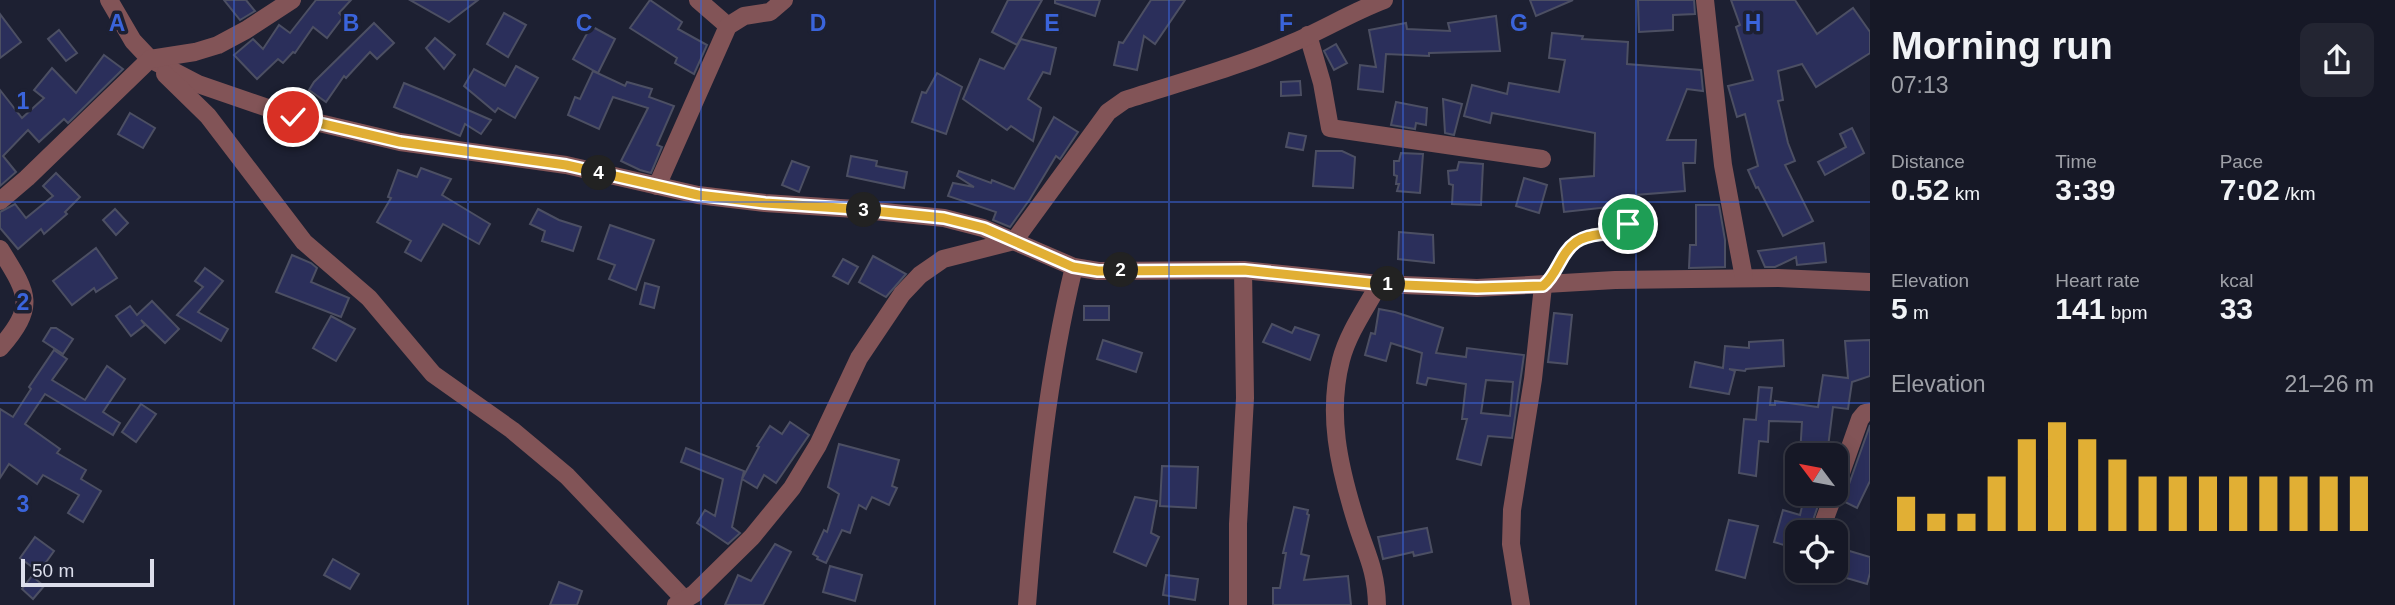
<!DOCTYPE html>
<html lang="en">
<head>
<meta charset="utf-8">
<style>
	body { margin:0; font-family:Helvetica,sans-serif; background:#232532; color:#f1f3f6; height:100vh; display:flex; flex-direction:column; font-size:26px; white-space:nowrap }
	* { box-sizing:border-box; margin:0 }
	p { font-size:23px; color:#9ea0a7 }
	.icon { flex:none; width:38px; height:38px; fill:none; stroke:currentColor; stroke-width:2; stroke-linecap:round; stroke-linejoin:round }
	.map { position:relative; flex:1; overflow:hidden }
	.details { display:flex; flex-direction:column; background:#161826; width:525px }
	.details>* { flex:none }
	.needle { width:46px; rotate:302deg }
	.tools { position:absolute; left:1785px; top:443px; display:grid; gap:14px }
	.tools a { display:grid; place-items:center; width:63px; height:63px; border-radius:14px; background:#161826; box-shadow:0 4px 18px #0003,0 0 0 2px #353743; font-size:35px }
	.scale { position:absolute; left:21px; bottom:18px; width:133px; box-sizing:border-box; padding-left:7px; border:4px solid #dcdeeb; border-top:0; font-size:19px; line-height:24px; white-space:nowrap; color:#dcdeeb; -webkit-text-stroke:5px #1d2032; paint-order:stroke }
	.pin { position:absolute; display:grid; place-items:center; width:60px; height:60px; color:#fff; margin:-30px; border:4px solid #fff; border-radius:50%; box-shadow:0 2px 7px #0007 }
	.km { position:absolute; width:35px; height:35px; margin:-18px; border-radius:50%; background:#222; color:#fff; font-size:19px; line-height:35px; text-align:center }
	.round { display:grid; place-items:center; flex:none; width:74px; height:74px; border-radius:14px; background:#232532 }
	.headline { display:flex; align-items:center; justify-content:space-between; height:119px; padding:0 21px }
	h1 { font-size:38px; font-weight:700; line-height:52px }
	.stats { display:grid; grid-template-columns:repeat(3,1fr); gap:10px; height:119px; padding:7px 21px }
	.stats div { display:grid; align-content:center }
	.stats b { font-size:30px; font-weight:700 }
	.stats small { font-size:19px; font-weight:400 }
	.stats p { font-size:19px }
	.chart { height:196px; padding:14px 21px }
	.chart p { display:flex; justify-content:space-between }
	.chart svg { width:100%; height:126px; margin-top:7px; stroke:#e1af34; stroke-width:6 }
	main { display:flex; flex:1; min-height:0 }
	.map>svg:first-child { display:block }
	.building { fill:#2b2f5b; stroke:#4c4f63; stroke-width:2; fill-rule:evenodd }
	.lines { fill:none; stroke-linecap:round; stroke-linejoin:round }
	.path { stroke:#818493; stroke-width:3.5; stroke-dasharray:3.5 3.5; stroke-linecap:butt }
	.minor { stroke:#825457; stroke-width:18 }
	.route-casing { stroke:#fff; stroke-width:14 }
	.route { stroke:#e1af34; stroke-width:9 }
	.grid { fill:none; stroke:#3a64db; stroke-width:2; stroke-opacity:0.55 }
	.grid-label { font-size:23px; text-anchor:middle; font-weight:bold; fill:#3a64db; stroke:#1d2032; stroke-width:7; stroke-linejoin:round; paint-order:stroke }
</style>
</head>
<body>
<main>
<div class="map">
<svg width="1870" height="605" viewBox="0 0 1870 605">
	<rect width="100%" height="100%" fill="#1d2032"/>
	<g class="building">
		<polygon points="224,0 246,0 255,11 240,20"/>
		<polygon points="316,0 351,0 339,13 343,17 327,38 313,27 295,53 293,52 283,63 278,59 257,79 234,55 253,39 263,49 279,25 290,33"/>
		<polygon points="410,0 478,0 449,22"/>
		<polygon points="650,0 682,22 678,29 707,45 694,74 675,63 677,58 630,28"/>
		<polygon points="1008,0 1042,0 1017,45 992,32"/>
		<polygon points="1055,0 1100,0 1095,16 1055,3"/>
		<polygon points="1151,0 1185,0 1155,44 1144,36 1137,70 1114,65 1119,42 1123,43"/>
		<polygon points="1530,0 1573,0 1536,16"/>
		<polygon points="1638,0 1694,0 1695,14 1673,15 1673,30 1639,32"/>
		<polygon points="1731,0 1795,0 1817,34 1853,8 1870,32 1870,53 1816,87 1802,64 1778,71 1783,100 1778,101 1788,143 1795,161 1785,165 1813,221 1783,236 1758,187 1756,188 1748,170 1758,166 1745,114 1737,117 1728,86 1753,80 1736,27 1740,25"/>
		<polygon points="504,13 526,25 508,57 487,44"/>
		<polygon points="0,14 21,42 0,58"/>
		<polygon points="1496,16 1500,51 1429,53 1429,56 1386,54 1383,92 1358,89 1360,65 1376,67 1369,30 1406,23 1407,29 1450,31 1448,23"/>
		<polygon points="374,23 394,43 377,59 370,52 346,78 344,76 326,102 309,90 314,82"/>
		<polygon points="591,26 615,39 598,73 573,59"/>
		<polygon points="59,30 77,53 66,61 48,39"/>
		<polygon points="1552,33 1583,36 1582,39 1628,42 1627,64 1701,70 1703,91 1687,89 1667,140 1696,140 1695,163 1683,163 1685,191 1635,195 1636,204 1564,212 1560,179 1594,176 1595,133 1492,113 1490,123 1464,116 1472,85 1507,94 1509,83 1559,92 1565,60 1549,58"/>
		<polygon points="435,38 455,55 444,69 426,48"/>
		<polygon points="1021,39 1056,48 1050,74 1043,72 1028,99 1041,108 1033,141 1011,126 1007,130 963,99 980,59 1004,69"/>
		<polygon points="1336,44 1347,63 1334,70 1324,51"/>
		<polygon points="104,55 123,69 68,123 64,119 39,142 28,130 3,156 16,172 0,186 0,90 22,118 44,98 34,90 52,68 76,93"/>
		<polygon points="516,66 538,78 515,118 498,108 495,112 464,86 474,69 505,86"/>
		<polygon points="593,71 625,86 627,82 652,89 649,97 674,106 657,145 662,147 651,173 640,170 621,161 648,108 613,97 599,129 568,115 575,97 580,99"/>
		<polygon points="937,73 962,87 946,134 912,122 922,92 926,93"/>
		<polygon points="1300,81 1301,95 1281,96 1281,82"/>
		<polygon points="404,83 438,97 491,120 481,134 465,124 460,136 394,107"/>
		<polygon points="1443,99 1462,104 1454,135 1445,133"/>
		<polygon points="1396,102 1427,108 1426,125 1416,123 1415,129 1391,125"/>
		<polygon points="130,113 155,128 143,148 118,134"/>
		<polygon points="1054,117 1078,132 1060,159 1056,156 1030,199 1010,227 993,220 996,212 948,196 953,183 974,187 957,176 959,171 991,183 992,180 1014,189"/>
		<polygon points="1852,128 1864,153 1825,175 1818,162 1846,147 1840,134"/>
		<polygon points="1289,133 1306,136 1303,150 1286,147"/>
		<polygon points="1316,151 1342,151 1355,157 1353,188 1313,186"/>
		<polygon points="1401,153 1423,154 1420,193 1397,191 1399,184 1396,184 1397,176 1394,175 1394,161 1399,161"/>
		<polygon points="851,156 877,161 876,166 907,172 904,188 847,176"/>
		<polygon points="792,161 809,167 799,192 782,185"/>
		<polygon points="1459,162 1483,164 1481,205 1452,204 1453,185 1449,184 1448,171 1457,170"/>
		<polygon points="421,168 451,179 442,195 490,224 479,244 443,224 421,261 405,252 411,241 377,222 391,198 388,197 398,170 417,177"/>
		<polygon points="56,173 80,197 65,212 67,214 44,234 41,229 18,249 0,228 0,212 15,204 26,218 53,196 43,186"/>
		<polygon points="1524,178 1547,185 1539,213 1516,206"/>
		<polygon points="1696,205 1719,205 1725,240 1725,267 1689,268 1690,245 1696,245"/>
		<polygon points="115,209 128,223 116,235 103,220"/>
		<polygon points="538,209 559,220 581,227 573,251 542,241 545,231 530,224"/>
		<polygon points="610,225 654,240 636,290 609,279 615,265 598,259"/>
		<polygon points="1399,232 1433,235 1434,263 1398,259"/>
		<polygon points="1824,243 1826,262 1797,265 1796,257 1775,267 1765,267 1758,251"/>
		<polygon points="96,248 117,278 96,292 94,288 72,305 53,281"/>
		<polygon points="292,255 311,263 317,268 311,282 349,298 341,317 276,292"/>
		<polygon points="873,256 906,274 886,297 859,282"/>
		<polygon points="843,259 858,267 848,284 833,276"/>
		<polygon points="205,268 223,281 198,312 228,329 221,341 177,315 203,287 195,281"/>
		<polygon points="645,283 659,287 654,308 640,304"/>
		<polygon points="152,301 179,329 165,343 141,320 145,325 131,336 116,316 130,306 137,315"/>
		<rect x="1084" y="306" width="25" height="14"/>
		<path d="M1379 309 1395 312 1443 328 1436 353 1466 357 1467 348 1524 355 1512 438 1488 436 1481 465 1457 459 1467 419H1462L1466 384 1428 378 1426 385 1417 383 1422 353 1391 343 1386 361 1365 355 1371 333 1375 334ZM1486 380 1513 382 1510 416 1481 413Z"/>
		<polygon points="1554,313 1572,315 1567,364 1548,362"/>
		<polygon points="331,316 355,329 336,361 313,348"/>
		<polygon points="1272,324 1292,333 1295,327 1319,335 1310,360 1263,342"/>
		<polygon points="51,328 56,328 73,339 63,354 43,341"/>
		<polygon points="1103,340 1142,353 1136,372 1097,359"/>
		<polygon points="1783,340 1784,366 1746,369 1745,371 1729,369 1735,371 1729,394 1690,387 1695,362 1723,368 1725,346 1749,348 1749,342"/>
		<polygon points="1870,340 1870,376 1852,382 1848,409 1833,407 1827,455 1800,455 1802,422 1769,421 1768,442 1759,441 1756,476 1739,473 1744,419 1756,420 1759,387 1772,388 1770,405 1775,405 1775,401 1818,407 1823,375 1848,378 1845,341"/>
		<polygon points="54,350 67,359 52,380 85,400 107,366 125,379 103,412 120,423 113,435 45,394 25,424 60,449 57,453 86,470 81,479 101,491 83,522 68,513 79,495 43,475 37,484 9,464 0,478 0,409 13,417 31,389 29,387"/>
		<polygon points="141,404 156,414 136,442 122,432"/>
		<polygon points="790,422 809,435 776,483 764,475 757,488 742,479 732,527 740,533 728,544 697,523 705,510 715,516 723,479 681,462 686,448 744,471 742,479 759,447 757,446 770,426 782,434"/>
		<polygon points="1870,425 1870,481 1857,508 1843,501"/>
		<polygon points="839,444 899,460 892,486 897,488 889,505 872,497 866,509 859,505 850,533 842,530 826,563 817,559 818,557 813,554 824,530 827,532 839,494 828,487"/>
		<polygon points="1162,466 1198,467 1196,508 1160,506"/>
		<polygon points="1805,494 1822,494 1809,532 1797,532 1797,549 1774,542 1783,510 1800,515"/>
		<polygon points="1135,497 1157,501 1151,533 1159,537 1146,566 1114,552"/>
		<polygon points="1294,507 1308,510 1307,514 1309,515 1301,554 1309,556 1304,580 1348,576 1351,605 1273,605 1273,588 1280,588 1286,553 1283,553"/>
		<polygon points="1729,520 1758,526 1745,578 1716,570"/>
		<polygon points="1427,528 1432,552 1414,556 1413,552 1383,559 1378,537"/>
		<polygon points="35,537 54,551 39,572 20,558"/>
		<polygon points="775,544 791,552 763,605 725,605 738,575 751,581"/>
		<polygon points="1836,547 1870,557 1870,573 1867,584 1836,575"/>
		<polygon points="333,559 359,574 350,589 324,575"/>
		<polygon points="830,566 862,575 855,601 823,592"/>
		<polygon points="1166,575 1198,579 1195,600 1163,595"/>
		<polygon points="32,576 44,586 33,599 22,589"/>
		<polygon points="559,582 582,591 577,605 550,605"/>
	</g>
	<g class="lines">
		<path class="path" d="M1557 268C1582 219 1598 248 1628 224L1629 211"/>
		<g class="minor">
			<polyline points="109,0 133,41 150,59 198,84 294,117 400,142 566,165 698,195 765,203 855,209 944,218 983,228 1074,267 1098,271 1243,270 1379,284 1477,288 1615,280 1692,279 1778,278 1870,282"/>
			<polyline points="698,0 728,26"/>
			<polyline points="1705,0 1723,165 1744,278"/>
			<polyline points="1308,35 1322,83 1330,128 1542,159"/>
			<polyline points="165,74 208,116 304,242 369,298 433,374 512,430 567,476 685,600"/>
			<polyline points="657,186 728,26 744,16 770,12 784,0"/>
			<polyline points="0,201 27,178 150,59 195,52 218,45 246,30 292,0"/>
			<path d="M0 249C28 294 37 305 0 348"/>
			<polyline points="1836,487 1860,419 1865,413 1870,412"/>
			<polyline points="1820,532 1834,494"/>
			<path d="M676 605 694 594 752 537 792 488 818 445 859 358 902 294 920 275 943 259 1014 241 1100 123 1108 112 1125 100C1181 82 1238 67 1292 43 1323 30 1352 12 1384 0"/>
			<path d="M1027 605C1036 492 1047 377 1074 267"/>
			<polyline points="1238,605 1238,524 1245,398 1243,270"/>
			<path d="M1377 605C1376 567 1365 552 1355 518 1339 466 1327 414 1341 360 1348 333 1366 308 1379 284"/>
			<polyline points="1521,605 1511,544 1512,510 1533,379 1543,286"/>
		</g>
	</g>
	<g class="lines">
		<defs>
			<path id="route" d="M293 117 400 142 566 165 698 195 765 203 855 209 944 218 984 228 1073 267 1098 271 1244 270 1379 284 1477 288 1543 286C1558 274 1560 253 1576 242 1594 230 1609 239 1628 224"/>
		</defs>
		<use href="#route" class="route-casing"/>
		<use href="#route" class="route"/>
	</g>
	<path class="grid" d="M234 0V605M468 0V605M701 0V605M935 0V605M1169 0V605M1403 0V605M1636 0V605M0 202H1870M0 403H1870"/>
	<g class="grid-label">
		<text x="117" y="31">A</text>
		<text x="351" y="31">B</text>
		<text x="584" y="31">C</text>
		<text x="818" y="31">D</text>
		<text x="1052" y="31">E</text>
		<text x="1286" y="31">F</text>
		<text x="1519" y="31">G</text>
		<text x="1753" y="31">H</text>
		<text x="23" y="109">1</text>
		<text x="23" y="310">2</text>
		<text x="23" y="512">3</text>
	</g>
</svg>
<div class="tools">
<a><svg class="needle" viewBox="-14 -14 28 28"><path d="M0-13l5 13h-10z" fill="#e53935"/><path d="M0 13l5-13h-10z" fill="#9ea0a7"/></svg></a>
<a><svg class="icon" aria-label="locate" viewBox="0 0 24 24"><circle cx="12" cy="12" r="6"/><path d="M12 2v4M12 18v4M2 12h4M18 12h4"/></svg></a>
</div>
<div class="scale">50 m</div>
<div class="pin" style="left:1628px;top:224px;background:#1e9e55"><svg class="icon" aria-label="arrive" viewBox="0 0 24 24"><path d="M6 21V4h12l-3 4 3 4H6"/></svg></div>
<div class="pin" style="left:293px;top:117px;background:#d93025"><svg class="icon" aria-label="check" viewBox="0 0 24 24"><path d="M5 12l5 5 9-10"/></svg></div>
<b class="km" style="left:1388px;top:284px">1</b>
<b class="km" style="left:1121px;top:270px">2</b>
<b class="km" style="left:864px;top:210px">3</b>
<b class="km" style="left:599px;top:173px">4</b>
</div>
<section class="details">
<div class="headline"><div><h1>Morning run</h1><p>07:13</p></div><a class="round"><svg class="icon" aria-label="share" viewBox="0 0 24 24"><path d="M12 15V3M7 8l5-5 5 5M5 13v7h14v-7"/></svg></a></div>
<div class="stats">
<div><p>Distance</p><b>0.52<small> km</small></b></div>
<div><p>Time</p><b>3:39</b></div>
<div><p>Pace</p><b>7:02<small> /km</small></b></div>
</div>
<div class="stats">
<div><p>Elevation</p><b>5<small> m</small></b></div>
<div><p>Heart rate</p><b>141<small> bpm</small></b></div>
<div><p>kcal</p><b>33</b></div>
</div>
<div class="chart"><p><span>Elevation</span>21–26 m</p>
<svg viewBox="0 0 160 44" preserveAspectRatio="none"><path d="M5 44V32M15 44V38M25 44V38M35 44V25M45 44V12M55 44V6M65 44V12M75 44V19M85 44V25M95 44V25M105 44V25M115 44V25M125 44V25M135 44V25M145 44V25M155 44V25"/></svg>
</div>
</section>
</main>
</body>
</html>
